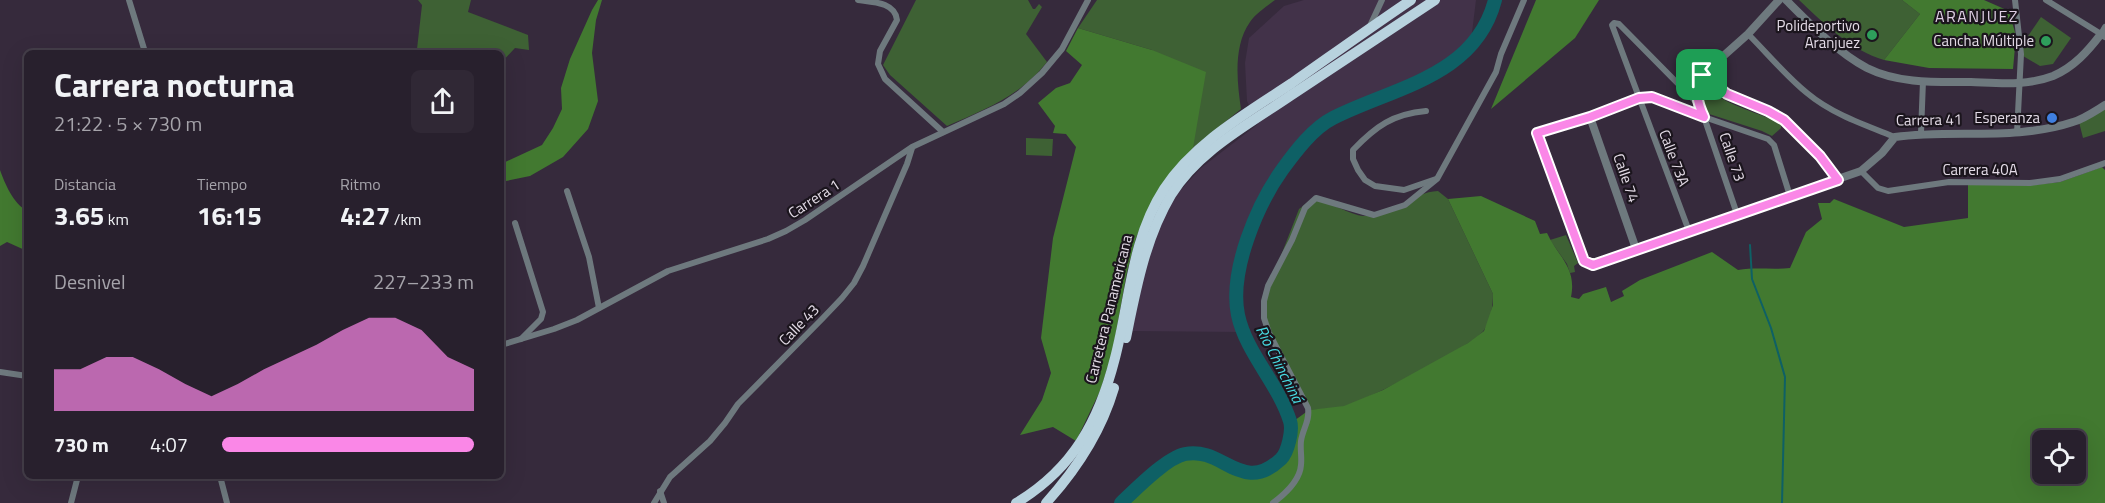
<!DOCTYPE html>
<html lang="es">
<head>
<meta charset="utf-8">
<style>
	body { margin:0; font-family:"Titillium Web",sans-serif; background:#302835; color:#f1f3f6; height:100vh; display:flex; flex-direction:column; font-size:22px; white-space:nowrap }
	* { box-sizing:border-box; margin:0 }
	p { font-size:20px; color:#a5a3aa }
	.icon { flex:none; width:33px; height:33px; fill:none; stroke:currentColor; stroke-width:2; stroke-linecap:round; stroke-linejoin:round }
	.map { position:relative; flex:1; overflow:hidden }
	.details { position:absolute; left:24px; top:50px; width:480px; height:429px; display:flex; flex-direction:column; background:#28202d; border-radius:9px; box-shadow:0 6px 24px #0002,0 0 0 2px #443e49 }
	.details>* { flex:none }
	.controls { position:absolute; left:2032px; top:430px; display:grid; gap:12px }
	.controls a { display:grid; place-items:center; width:54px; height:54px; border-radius:9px; background:#28202d; box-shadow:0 6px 24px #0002,0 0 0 2px #443e49; font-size:30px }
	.pin { position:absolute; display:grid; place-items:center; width:51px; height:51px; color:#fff; margin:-26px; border-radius:12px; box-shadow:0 3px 9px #0006 }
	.round { display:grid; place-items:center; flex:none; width:63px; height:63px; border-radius:9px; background:#302835 }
	.headline { display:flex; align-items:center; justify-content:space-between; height:102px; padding:0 30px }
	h1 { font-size:33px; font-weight:700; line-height:45px }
	.figures { display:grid; grid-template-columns:repeat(3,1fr); gap:9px; height:102px; padding:6px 30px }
	.figures div { display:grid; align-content:center }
	.figures b { font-size:26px; font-weight:700 }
	.figures small { font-size:16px; font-weight:400 }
	.figures p { font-size:16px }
	.chart { height:168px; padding:12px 30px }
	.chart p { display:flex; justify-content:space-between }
	.chart svg { width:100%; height:108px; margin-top:6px; fill:#fa87e7; opacity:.7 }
	ul { padding:0 30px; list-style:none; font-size:20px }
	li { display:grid; grid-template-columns:96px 72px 1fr; align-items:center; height:45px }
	li i { height:15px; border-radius:8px; background:#fa87e7 }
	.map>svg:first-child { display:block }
	.built { fill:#423249 }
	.green { fill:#3e6134 }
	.forest { fill:#427930; fill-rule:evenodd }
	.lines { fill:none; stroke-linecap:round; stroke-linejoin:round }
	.stream { stroke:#0e6065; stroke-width:2 }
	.river { stroke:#0e6065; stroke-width:14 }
	.minor { stroke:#6e797e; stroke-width:6 }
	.tertiary { stroke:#6e797e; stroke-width:8 }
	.trunk { stroke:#b8d2de; stroke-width:10 }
	.route-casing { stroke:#fff; stroke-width:12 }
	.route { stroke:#fa87e7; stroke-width:8 }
	.leisure-dot { fill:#2e9e5b; stroke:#1b151d; stroke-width:2 }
	.shop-dot { fill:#3f7fe0; stroke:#1b151d; stroke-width:2 }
	.labels { text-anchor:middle; stroke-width:4.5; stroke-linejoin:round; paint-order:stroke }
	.poi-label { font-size:15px; fill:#e3dbe6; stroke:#1b151d; text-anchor:end }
	.street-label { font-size:15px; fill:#e3dbe6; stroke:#1b151d }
	.neighbourhood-label { font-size:16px; letter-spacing:1.5px; fill:#decee4; stroke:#1b151d }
	.water-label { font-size:16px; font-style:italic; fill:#47d8e0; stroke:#1b151d }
</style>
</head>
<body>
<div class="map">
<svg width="2105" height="503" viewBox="0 0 2105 503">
	<rect width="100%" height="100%" fill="#362a3c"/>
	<polygon class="built" points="1304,0 1476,0 1470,49 1434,73 1379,100 1332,119 1301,146 1282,169 1267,194 1246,247 1239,270 1236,293 1238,314 1243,332 1131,331 1141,278 1158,227 1175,196 1201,168 1258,124 1247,101 1245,63 1249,38 1284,6"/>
	<g class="green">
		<polygon points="418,0 471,0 468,12 528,35 529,50 515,48 501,63 501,52 418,52 417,49 422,5"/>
		<path d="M916 0H1028L1033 9H1035L1039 4 1042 7 1026 34 1047 62C1020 96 986 109 947 126L890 75 883 65Z"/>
		<path d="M1097 0H1275C1267 6 1255 14 1250 22 1233 46 1237 82 1241 109L1193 148 1152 50 1078 28Z"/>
		<path d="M1799 0H1902L1920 14 1884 60C1852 51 1823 23 1799 0Z"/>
		<polygon points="2041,17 2071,38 2053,64 2040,66 2023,56 2022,45"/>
		<path d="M1702 85C1725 105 1753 111 1781 123V128L1772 136 1762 131 1706 113 1700 92Z"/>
		<polygon points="2105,106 2105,131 2083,138 2079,122"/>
		<polygon points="1026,138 1053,139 1052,156 1026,155"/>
		<path d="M1438 191 1448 199 1493 294C1493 306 1491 320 1484 330 1472 347 1368 399 1346 406 1334 409 1321 409 1309 410L1263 316 1265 297 1299 209C1302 207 1306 203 1310 201 1324 197 1348 215 1364 216 1389 217 1412 192 1438 191Z"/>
		<polygon points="1566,235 1578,263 1574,266 1575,272 1570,273 1567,264 1550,240"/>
	</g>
	<g class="forest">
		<polygon points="598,0 602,0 596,20 592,53 598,101 588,129 563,157 530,176 501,182 501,164 542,145 553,128 562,109 561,88 570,59 592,10"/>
		<polygon points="1536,0 1599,0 1575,38 1491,109"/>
		<polygon points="1902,0 1984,0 2009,11 2016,36 2013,69 1929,68 1884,60 1920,14"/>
		<polygon points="1078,28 1152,50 1206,72 1193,148 1150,205 1136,238 1127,272 1112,354 1100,391 1076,441 1053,427 1020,435 1042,400 1051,373 1041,338 1053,238 1076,147 1066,134 1053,133 1055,126 1038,103 1056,88 1070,83 1082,65 1066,51"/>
		<path d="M2102 167 2105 170V503H1121C1137 489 1165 457 1186 454 1213 449 1215 464 1236 470 1253 476 1276 471 1284 454 1289 444 1290 433 1291 423L1309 410 1344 406 1383 390 1468 343 1484 331 1493 305V294L1448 199 1481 196 1535 221 1540 234 1547 233C1558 257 1577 267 1571 297L1579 299 1583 294 1606 287 1611 302 1624 296 1622 291 1640 280 1712 252 1738 270C1756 267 1772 270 1790 268L1806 232 1822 219 1818 203H1830L1834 199 1904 227 1968 218V185H2033L2060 182ZM2043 441H2076V474H2043Z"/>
		<path d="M0 170C5 184 13 203 27 211V251L7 242 0 246Z"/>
	</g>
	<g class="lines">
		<polyline class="stream" points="1750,245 1752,279 1771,328 1785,377 1782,503"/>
		<path class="river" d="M1121 503C1136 489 1166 458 1185 454 1223 446 1242 496 1281 459 1288 452 1293 430 1290 421 1278 383 1246 353 1238 315 1229 271 1257 205 1282 170 1295 152 1313 128 1333 118 1394 87 1475 77 1495 0"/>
		<g class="minor">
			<polyline points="129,0 145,52"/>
			<path d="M858 0C872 2 895 2 897 20L880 51 878 64 885 79 943 132"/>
			<polyline points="2015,0 2021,54 2017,133"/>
			<polyline points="2046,0 2101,34 2105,27"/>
			<polyline points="1369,28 1382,0"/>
			<path d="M1748 34C1767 53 1786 76 1807 93 1832 114 1865 125 1895 137"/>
			<polyline points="1702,75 1727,94 1768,111 1784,120 1820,156 1838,180"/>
			<path d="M1426 111C1393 114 1376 126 1353 150V159L1358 170 1365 180 1375 186 1404 190 1436 179"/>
			<polyline points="1590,117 1537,133 1584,261 1593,265 1636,249"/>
			<polyline points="1704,117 1768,139 1774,145 1790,196"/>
			<polyline points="1704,117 1737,214"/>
			<polyline points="1921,133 1923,81"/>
			<polyline points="1861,171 1878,188 1888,191 1949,182 2030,183 2060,179 2105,163"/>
			<polyline points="567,191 589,257 599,308"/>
			<polyline points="515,223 543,312 541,319 521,339"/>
			<polyline points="1689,231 1612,25 1614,23 1619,24 1698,104"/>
			<polyline points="501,345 554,329 577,320 668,271 768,239 786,231 805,220 912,147 1004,104 1020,93 1042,73 1062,49 1088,0"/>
			<polyline points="0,372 27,376"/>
			<polyline points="220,476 227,503"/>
			<polyline points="660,491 664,503"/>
			<polyline points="71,503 78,476"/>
			<polyline points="654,503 670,477 710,441 725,423 738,404 822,319 842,298 854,283 863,266 907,164 912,148"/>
			<path d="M1273 503C1285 494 1300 481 1301 465 1302 457 1300 449 1301 441 1303 428 1310 421 1308 408L1269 333 1264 318V301L1268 286 1292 240 1305 208 1316 198 1374 215 1405 205 1437 179 1496 72 1501 54 1524 0"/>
		</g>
		<g class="tertiary">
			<path d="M1786 0C1810 24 1837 52 1867 68 1899 84 1937 82 1971 82 1999 83 2027 86 2053 76 2074 67 2088 51 2101 34L2105 36"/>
			<path d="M1704 117 1652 97 1639 98 1590 117 1636 249 1861 171 1882 153 1895 137C1953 129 2016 141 2073 122 2084 119 2095 111 2105 105"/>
			<path d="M1704 117C1697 102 1694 90 1702 75L1748 34 1779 0"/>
		</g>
		<g class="trunk">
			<path d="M1126 338C1136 289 1145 239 1171 195 1198 151 1249 124 1290 96 1338 64 1387 32 1435 0"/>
			<path d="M1016 503C1073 469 1099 421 1115 358 1130 301 1131 240 1164 189 1194 143 1247 113 1292 83 1332 55 1371 27 1411 0"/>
			<path d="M1046 503C1076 470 1101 432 1114 388"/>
		</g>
	</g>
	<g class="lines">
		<defs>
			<path id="route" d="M1702 75 1727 94 1768 111 1784 120 1820 156 1838 180 1593 265 1584 261 1537 133 1590 117 1639 98 1652 97 1704 117C1697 102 1694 90 1702 75Z"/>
		</defs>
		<use href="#route" class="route-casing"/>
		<use href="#route" class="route"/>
	</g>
	<g class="leisure-dot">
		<circle cx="1872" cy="35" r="6"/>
		<circle cx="2046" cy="41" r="6"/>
	</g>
	<circle class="shop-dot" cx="2052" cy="118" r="6"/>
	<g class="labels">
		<g class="poi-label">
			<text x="1860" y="31">Polideportivo<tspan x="1860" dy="17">Aranjuez</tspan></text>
			<text x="2034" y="46">Cancha Múltiple</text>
			<text x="2040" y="123">Esperanza</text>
		</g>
		<g class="street-label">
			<text transform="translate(1929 120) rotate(-1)" y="5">Carrera 41</text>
			<text transform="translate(1732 157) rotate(71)" y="5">Calle 73</text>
			<text transform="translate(1674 158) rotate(69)" y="5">Calle 73A</text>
			<text x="1980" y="175">Carrera 40A</text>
			<text transform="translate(1626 178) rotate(71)" y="5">Calle 74</text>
			<text transform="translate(814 199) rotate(-33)" y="5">Carrera 1</text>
			<text transform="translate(1109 309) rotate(-76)" y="5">Carretera Panamericana</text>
			<text transform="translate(799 325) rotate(-46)" y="5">Calle 43</text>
		</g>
		<g class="neighbourhood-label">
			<text x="1977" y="22">ARANJUEZ</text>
		</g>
		<g class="water-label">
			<text transform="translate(1280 364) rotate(63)" y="6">Río Chinchiná</text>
		</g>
	</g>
</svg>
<div class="controls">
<a><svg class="icon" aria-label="locate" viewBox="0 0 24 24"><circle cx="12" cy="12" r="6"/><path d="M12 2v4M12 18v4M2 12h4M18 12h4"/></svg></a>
</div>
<div class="pin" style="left:1702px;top:75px;background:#1e9e55"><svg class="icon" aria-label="arrive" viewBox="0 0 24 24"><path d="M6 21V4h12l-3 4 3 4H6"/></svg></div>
<section class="details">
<div class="headline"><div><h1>Carrera nocturna</h1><p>21:22 · 5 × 730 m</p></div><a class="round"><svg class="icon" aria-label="share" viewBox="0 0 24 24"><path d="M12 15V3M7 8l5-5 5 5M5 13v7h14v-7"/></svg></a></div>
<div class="figures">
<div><p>Distancia</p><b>3.65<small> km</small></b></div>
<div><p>Tiempo</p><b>16:15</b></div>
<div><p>Ritmo</p><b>4:27<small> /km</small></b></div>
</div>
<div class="chart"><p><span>Desnivel</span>227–233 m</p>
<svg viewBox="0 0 160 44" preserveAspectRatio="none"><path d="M0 44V27L10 27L20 22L30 22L40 27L50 33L60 38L70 33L80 27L90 22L100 17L110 11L120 6L130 6L140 11L150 22L160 27V44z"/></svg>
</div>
<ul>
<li><b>730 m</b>4:07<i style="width:100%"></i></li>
</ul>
</section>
</div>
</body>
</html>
